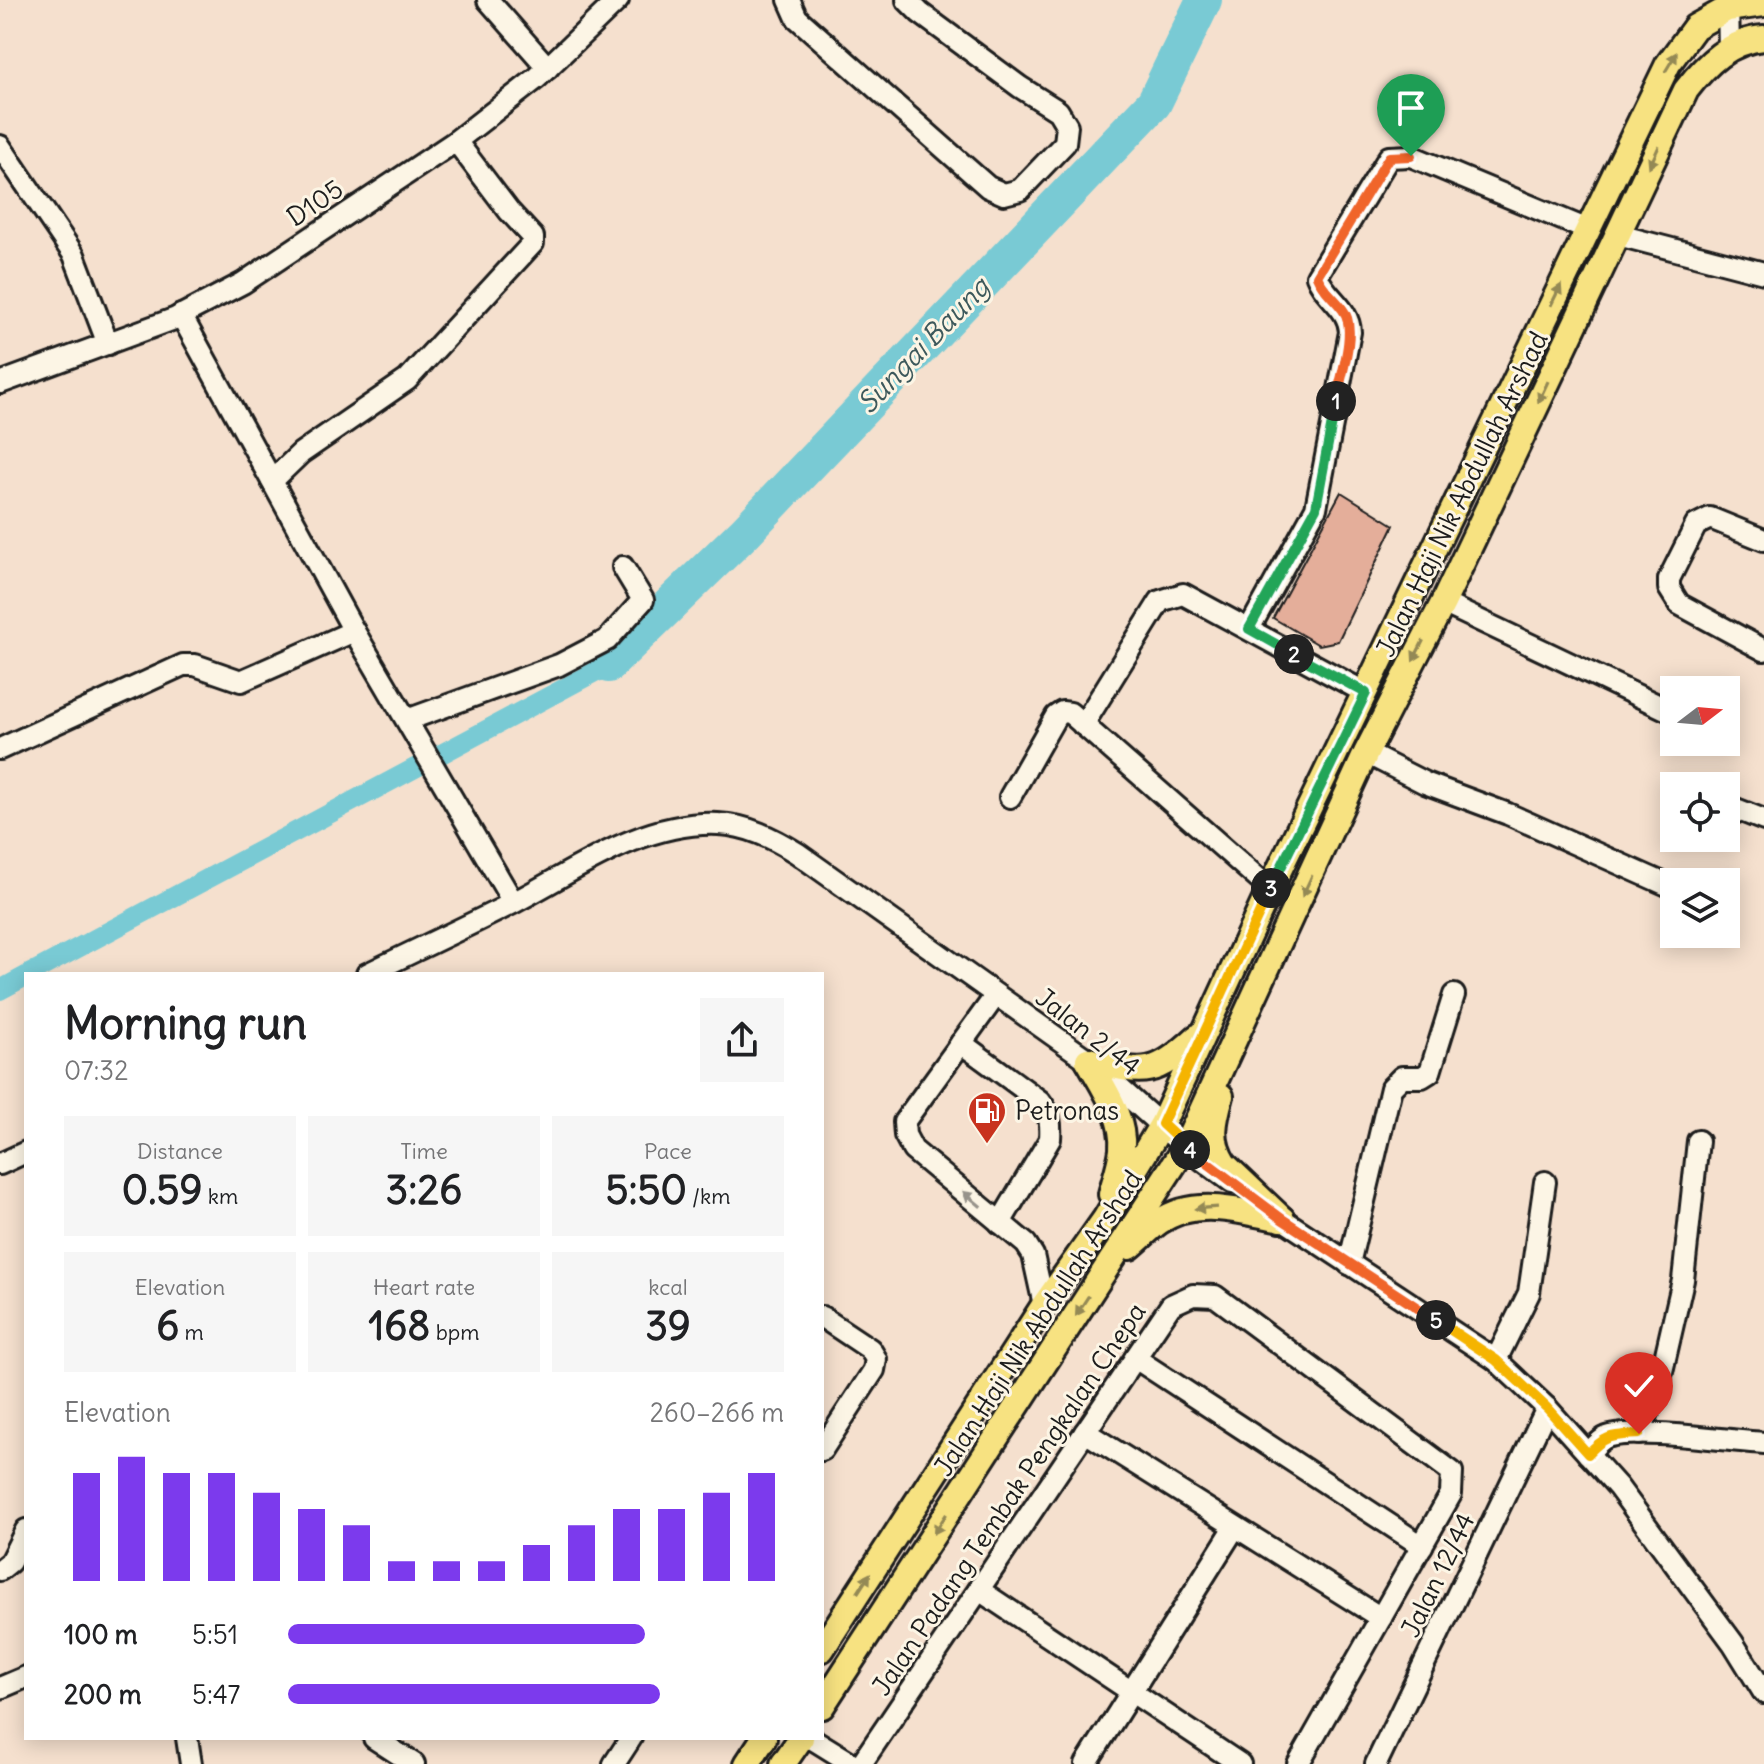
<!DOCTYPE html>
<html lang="en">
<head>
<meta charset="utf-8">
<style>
	body { margin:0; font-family:Delius,sans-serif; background:#f6f6f6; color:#202124; height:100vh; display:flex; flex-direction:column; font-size:30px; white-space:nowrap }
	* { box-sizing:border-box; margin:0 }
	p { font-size:26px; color:#757577 }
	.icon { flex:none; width:44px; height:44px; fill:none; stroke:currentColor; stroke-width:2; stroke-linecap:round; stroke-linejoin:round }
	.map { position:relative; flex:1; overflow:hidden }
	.drawer { position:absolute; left:24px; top:972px; width:800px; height:768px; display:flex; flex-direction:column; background:#fff; border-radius:0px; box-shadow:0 4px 20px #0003 }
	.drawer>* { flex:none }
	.needle { width:52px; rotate:74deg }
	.buttons { position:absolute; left:1660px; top:676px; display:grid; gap:16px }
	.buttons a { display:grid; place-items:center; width:80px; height:80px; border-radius:0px; background:#fff; box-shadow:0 4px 20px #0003; font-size:40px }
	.pin { position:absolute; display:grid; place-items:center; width:68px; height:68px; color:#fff; margin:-82px -34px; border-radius:50% 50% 50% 0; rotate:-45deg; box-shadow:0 0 8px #0007 }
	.pin .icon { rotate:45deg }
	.km { position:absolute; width:40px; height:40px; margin:-20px; border-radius:50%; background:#222; color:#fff; font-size:22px; line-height:40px; text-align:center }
	.round { display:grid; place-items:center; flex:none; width:84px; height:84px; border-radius:0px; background:#f6f6f6 }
	.head { display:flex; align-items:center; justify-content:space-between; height:136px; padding:0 40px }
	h1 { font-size:44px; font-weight:700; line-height:60px }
	.metrics { display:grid; grid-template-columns:repeat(3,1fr); gap:12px; height:136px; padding:8px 40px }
	.metrics div { display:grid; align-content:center; border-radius:0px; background:#f6f6f6; text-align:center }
	.metrics b { font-size:40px; font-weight:700 }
	.metrics small { font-size:22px; font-weight:400 }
	.metrics p { font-size:22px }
	.chart { height:224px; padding:16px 40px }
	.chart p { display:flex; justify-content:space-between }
	.chart svg { width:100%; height:144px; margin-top:8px; stroke:#7c3aed; stroke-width:6 }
	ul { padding:0 40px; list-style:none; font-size:26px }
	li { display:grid; grid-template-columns:128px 96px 1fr; align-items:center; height:60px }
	li i { height:20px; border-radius:10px; background:#7c3aed }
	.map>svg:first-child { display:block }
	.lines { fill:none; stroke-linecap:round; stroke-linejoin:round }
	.canal { stroke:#79cad4; stroke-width:20 }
	.river { stroke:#79cad4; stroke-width:36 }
	.building { fill:#e4ae9a; stroke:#1c1c1c; stroke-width:2 }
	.minor-casing { stroke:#1c1c1c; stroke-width:26 }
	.major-casing { stroke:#1c1c1c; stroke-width:30 }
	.minor { stroke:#fcf5e5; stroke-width:20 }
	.major { stroke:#f7e281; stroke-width:24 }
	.oneway { fill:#948954 }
	.oneway2 { fill:#97938b }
	.split-1-casing { stroke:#fff; stroke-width:16 }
	.split-2-casing { stroke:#fff; stroke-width:16 }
	.split-3-casing { stroke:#fff; stroke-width:16 }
	.split-4-casing { stroke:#fff; stroke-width:16 }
	.split-5-casing { stroke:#fff; stroke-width:16 }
	.split-6-casing { stroke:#fff; stroke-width:16 }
	.split-1 { stroke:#f0652b; stroke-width:10 }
	.split-2 { stroke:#22a559; stroke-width:10 }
	.split-3 { stroke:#22a559; stroke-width:10 }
	.split-4 { stroke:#f5b400; stroke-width:10 }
	.split-5 { stroke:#f0652b; stroke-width:10 }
	.split-6 { stroke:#f5b400; stroke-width:10 }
	.labels { text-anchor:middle; stroke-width:6; stroke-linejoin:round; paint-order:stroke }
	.street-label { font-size:26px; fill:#1c1c1c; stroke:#fcf5e5 }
	.poi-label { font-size:26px; fill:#1c1c1c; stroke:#fcf5e5; text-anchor:start }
	.water-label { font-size:28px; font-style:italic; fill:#3d595c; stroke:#fcf5e5 }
</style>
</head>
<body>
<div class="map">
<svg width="1764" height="1764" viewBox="0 0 1764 1764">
	<rect width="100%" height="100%" fill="#f5e0ce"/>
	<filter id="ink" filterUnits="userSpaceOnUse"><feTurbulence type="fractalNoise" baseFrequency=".0125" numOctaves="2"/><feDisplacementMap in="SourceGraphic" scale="16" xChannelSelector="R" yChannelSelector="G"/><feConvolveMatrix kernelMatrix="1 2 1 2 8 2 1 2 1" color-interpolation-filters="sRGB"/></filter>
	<g filter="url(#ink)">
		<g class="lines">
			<g class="canal">
				<polyline points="29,974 608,665"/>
				<polyline points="0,990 26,976"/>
			</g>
			<polyline class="river" points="608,665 745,532 1154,103 1204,0"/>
		</g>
		<polygon class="building" points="1341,492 1394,525 1338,641 1319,645 1273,618"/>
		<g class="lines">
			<defs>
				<g id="minor">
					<polyline points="488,0 548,68"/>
					<polyline points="789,0 797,18 988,187 1004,194 1020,190 1065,143 1067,126 1058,111 1020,87 920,13 907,0"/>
					<polyline points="1728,0 1729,50"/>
					<polyline points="0,146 74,255 108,344"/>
					<polyline points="1618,235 1764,273"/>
					<polyline points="181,315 354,631 513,902"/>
					<polyline points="0,383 174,319 243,283 456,141 537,78 618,0"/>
					<polyline points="272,481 301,453 407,380 533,243 533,237 509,211 456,141"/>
					<polyline points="1764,540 1710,518 1696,525 1669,579 1669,588 1679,604 1764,650"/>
					<polyline points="1443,603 1674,713"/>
					<path d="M1249 629 1316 508 1350 332C1349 307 1325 298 1317 276L1389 157 1411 156 1588 230"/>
					<polyline points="407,720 559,665 607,640 643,600 623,567"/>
					<polyline points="1083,725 1160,601 1183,594 1366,693"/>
					<polyline points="0,749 183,665 195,665 241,681 354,631"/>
					<polyline points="1366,753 1425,783 1508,814 1674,888"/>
					<polyline points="1010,797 1056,716 1062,712 1070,713 1270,889"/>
					<polyline points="1726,805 1764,820"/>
					<path d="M367 974C416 950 466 927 515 902 578 869 643 821 718 824 747 825 773 838 797 853L1088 1060 1185 1147 1232 1182"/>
					<polyline points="996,995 904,1122 905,1135 913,1150 1026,1244 1033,1255 1044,1305"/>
					<path d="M961 1043 1040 1101C1050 1114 1051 1123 1050 1139L1000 1223"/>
					<polyline points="0,1164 26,1152"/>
					<polyline points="1270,1211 1496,1360 1547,1408 1618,1487 1733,1643 1764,1693"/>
					<polyline points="1349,1264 1391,1088 1402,1077 1422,1077 1430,1072 1454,995"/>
					<polyline points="822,1317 870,1349 876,1359 874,1370 822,1450"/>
					<polyline points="1135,1358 1422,1546"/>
					<polyline points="1496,1360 1529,1293 1545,1182"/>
					<polyline points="1085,1432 1381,1618"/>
					<polyline points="1639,1434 1658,1389 1683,1280 1698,1141"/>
					<path d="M1588 1454C1594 1448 1599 1440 1607 1437 1635 1427 1730 1441 1764 1443"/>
					<polyline points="0,1570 10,1562 26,1530"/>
					<polyline points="979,1590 1240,1764"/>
					<polyline points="0,1688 26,1677"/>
					<polyline points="187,1738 191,1764"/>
					<polyline points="374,1738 414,1764"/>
					<polyline points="811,1738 853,1764"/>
					<polyline points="614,1764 631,1738"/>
					<polyline points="861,1764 1171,1305 1193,1295 1215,1296 1452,1472 1451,1494 1298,1764"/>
					<polyline points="1086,1764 1235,1527"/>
					<polyline points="1376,1764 1547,1408"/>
				</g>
				<g id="major">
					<path d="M1088 1060C1103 1087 1125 1117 1122 1150 1120 1165 1115 1179 1111 1194"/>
					<path d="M1088 1060C1145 1074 1152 1078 1197 1037"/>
					<path d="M1221 1096C1214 1121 1209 1140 1224 1164L1282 1219"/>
					<path d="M1130 1247C1140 1239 1149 1229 1159 1222 1196 1196 1242 1212 1282 1219"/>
					<polyline points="822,1649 1044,1305 1105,1219 1162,1124 1270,889 1668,64 1695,27 1727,9 1764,4"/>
					<path d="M822 1706 1185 1147 1366 753 1443 603 1686 90C1706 64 1729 41 1764 38"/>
					<polyline points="747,1764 764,1738"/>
					<polyline points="783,1764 801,1738"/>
				</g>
			</defs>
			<use href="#minor" class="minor-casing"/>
			<use href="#major" class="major-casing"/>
			<use href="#minor" class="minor"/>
			<use href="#major" class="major"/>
		</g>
		<defs><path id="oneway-solid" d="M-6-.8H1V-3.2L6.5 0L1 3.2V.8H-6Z" transform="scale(2)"/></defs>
		<g class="oneway">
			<use href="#oneway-solid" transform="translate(1671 62) rotate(-59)"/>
			<use href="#oneway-solid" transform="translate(1654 157) rotate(115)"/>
			<use href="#oneway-solid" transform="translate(1556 295) rotate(-64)"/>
			<use href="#oneway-solid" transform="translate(1543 392) rotate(115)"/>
			<use href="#oneway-solid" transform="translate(1418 651) rotate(117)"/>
			<use href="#oneway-solid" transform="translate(1307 886) rotate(115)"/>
			<use href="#oneway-solid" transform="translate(1206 1208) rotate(176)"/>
			<use href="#oneway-solid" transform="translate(1082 1306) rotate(123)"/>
			<use href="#oneway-solid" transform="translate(940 1524) rotate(123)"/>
			<use href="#oneway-solid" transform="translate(864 1583) rotate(-57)"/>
		</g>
		<use class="oneway2" href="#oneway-solid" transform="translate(972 1199) rotate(-140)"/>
	</g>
	<g class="lines" filter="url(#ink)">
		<defs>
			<path id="split-1" d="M1336 401C1340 379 1358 328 1343 310 1334 297 1323 291 1317 276L1389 157 1411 156"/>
			<polyline id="split-2" points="1294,654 1249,629 1316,508 1336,401"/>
			<polyline id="split-3" points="1271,888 1366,693 1294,654"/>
			<polyline id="split-4" points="1190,1150 1162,1124 1271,888"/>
			<polyline id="split-5" points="1190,1150 1282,1219 1436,1320"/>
			<path id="split-6" d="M1436 1320 1496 1360 1547 1408 1588 1454C1606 1434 1613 1436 1639 1434"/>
		</defs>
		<use href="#split-1" class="split-1-casing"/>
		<use href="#split-2" class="split-2-casing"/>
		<use href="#split-3" class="split-3-casing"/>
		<use href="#split-4" class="split-4-casing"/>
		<use href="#split-5" class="split-5-casing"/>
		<use href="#split-6" class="split-6-casing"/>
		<use href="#split-1" class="split-1"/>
		<use href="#split-2" class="split-2"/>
		<use href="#split-3" class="split-3"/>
		<use href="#split-4" class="split-4"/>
		<use href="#split-5" class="split-5"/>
		<use href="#split-6" class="split-6"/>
	</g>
	<defs>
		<symbol id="fuel-pin" viewBox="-11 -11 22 30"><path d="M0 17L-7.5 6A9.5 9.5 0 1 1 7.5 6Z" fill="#c8321e" stroke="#fcf5e5"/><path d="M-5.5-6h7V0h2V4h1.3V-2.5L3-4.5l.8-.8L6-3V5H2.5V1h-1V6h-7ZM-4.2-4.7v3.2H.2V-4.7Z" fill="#fff"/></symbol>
	</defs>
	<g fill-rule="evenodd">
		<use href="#fuel-pin" x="965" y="1089" width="44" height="60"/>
	</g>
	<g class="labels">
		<g class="street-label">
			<text transform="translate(315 203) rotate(-34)" y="9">D105</text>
			<text transform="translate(1462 494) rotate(-64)" y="9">Jalan Haji Nik Abdullah Arshad</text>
			<text transform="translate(1088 1032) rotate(38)" y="9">Jalan 2/44</text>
			<text transform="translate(1038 1323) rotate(-57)" y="9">Jalan Haji Nik Abdullah Arshad</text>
			<text transform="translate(1009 1499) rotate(-56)" y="9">Jalan Padang Tembak Pengkalan Chepa</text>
			<text transform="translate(1438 1575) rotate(-64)" y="9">Jalan 12/44</text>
		</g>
		<g class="poi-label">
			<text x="1015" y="1120">Petronas</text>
		</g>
		<g class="water-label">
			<text transform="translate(923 345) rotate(-46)" y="10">Sungai Baung</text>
		</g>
	</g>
</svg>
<div class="buttons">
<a><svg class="needle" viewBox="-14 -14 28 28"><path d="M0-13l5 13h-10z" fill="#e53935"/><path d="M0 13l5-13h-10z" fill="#757577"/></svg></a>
<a><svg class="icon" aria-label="locate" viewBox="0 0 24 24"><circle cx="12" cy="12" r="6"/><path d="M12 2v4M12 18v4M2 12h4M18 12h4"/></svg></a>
<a><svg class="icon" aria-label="layers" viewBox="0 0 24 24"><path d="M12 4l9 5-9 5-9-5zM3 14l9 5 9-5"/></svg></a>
</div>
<div class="pin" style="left:1411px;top:156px;background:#1e9e55"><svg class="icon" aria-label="arrive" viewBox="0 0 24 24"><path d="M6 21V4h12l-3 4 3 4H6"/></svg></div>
<div class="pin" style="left:1639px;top:1434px;background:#d93025"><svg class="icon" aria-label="check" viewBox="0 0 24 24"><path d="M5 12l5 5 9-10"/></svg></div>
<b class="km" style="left:1336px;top:401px">1</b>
<b class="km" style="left:1294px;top:654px">2</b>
<b class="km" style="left:1271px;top:888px">3</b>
<b class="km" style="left:1190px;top:1150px">4</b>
<b class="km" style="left:1436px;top:1320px">5</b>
<section class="drawer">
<div class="head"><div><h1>Morning run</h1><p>07:32</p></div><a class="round"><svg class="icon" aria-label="share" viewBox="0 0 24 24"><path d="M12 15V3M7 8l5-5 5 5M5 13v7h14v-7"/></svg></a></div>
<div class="metrics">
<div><p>Distance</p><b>0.59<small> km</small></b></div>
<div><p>Time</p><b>3:26</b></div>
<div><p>Pace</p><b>5:50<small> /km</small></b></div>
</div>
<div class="metrics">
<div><p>Elevation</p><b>6<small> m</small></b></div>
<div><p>Heart rate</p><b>168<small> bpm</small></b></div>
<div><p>kcal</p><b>39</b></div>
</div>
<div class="chart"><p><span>Elevation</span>260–266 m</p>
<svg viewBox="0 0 160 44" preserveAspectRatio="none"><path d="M5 44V11M15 44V6M25 44V11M35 44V11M45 44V17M55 44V22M65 44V27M75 44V38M85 44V38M95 44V38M105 44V33M115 44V27M125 44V22M135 44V22M145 44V17M155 44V11"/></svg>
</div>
<ul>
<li><b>100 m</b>5:51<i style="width:72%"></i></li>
<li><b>200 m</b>5:47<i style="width:75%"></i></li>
</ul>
</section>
</div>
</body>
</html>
